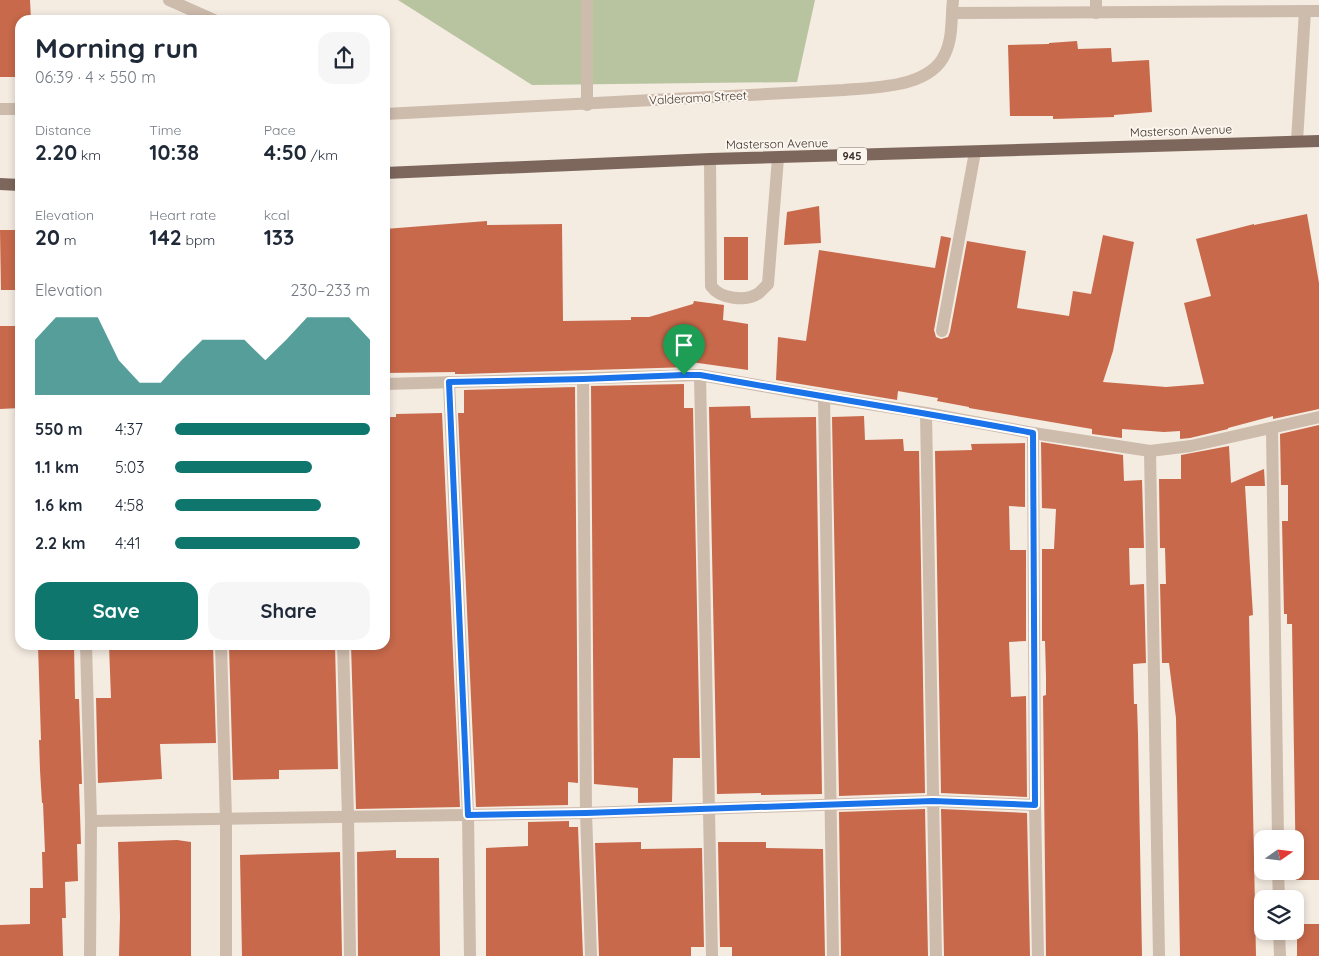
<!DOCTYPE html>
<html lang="en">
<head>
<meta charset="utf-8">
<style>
	body { margin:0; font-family:Quicksand,sans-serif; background:#f6f6f7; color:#1f2937; height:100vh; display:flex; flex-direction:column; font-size:19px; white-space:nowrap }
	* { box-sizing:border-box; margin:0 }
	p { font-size:16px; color:#747a83 }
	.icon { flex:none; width:28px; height:28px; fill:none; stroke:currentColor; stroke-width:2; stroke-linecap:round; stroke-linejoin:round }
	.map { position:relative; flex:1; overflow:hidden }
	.side { position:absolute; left:15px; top:15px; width:375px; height:635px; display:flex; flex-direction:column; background:#fff; border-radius:15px; box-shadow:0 2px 8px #0003 }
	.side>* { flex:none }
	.needle { width:32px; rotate:76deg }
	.tools { position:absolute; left:1254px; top:830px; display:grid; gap:10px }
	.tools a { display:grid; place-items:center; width:50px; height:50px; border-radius:10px; background:#fff; box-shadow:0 2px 8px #0003; font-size:25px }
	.pin { position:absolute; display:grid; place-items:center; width:42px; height:42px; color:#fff; margin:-51px -21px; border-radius:50% 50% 50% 0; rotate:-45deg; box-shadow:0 0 5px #0007 }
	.pin .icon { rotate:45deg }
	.round { display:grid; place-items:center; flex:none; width:52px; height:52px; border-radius:15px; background:#f6f6f7 }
	.headline { display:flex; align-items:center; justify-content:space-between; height:85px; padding:0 20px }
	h1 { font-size:28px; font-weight:700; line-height:38px }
	.figures { display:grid; grid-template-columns:repeat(3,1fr); gap:8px; height:85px; padding:5px 20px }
	.figures div { display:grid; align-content:center }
	.figures b { font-size:21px; font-weight:700 }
	.figures small { font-size:14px; font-weight:400 }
	.figures p { font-size:14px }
	.chart { height:140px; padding:10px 20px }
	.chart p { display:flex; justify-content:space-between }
	.chart svg { width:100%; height:90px; margin-top:5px; fill:#0f766e; opacity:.7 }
	.action { display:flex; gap:10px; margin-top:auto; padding:10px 20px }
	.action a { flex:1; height:58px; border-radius:15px; background:#0f766e; color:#fff; font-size:20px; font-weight:700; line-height:58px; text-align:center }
	.action a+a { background:#f6f6f7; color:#1f2937 }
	ul { padding:0 20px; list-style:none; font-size:16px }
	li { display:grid; grid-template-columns:80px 60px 1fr; align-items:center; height:38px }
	li i { height:12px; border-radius:6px; background:#0f766e }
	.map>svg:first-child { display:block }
	.green { fill:#b8c4a0 }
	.building { fill:#c8694b }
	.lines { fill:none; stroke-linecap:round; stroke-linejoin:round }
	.lane { stroke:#cdbbac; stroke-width:12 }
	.street { stroke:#cdbbac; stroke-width:12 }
	.primary { stroke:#7d675c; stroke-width:12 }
	.route-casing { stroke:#fff; stroke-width:10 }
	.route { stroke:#1a73e8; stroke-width:6 }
	.labels { text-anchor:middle; stroke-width:4; stroke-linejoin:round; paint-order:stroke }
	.shield { fill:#fbf5ee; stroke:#756b66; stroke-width:1 }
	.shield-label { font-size:11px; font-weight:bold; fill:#3b302b }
	.street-label { font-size:12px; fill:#3b302b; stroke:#fbf5ee }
</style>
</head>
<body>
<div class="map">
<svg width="1319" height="956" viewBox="0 0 1319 956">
	<rect width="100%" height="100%" fill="#f4ebe1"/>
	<polygon class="green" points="398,0 815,0 797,82 532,85"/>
	<g class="building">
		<polygon points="0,0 30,0 31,20 20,20 20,77 0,77"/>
		<polygon points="1077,41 1078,49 1111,48 1112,62 1149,60 1152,112 1114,115 1114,117 1085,118 1053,119 1053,116 1010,116 1008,45 1049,44 1049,43"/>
		<polygon points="819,206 821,243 784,245 787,212"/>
		<polygon points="1307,214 1319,283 1319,409 1273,419 1273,416 1228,428 1228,429 1190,438 1180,439 1180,431 1164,432 1122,429 1122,438 1092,434 1092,429 969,408 969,407 937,401 938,398 898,391 897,400 776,380 778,337 806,341 819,250 935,268 941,236 951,238 934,330 936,337 941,339 948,337 950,332 967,241 1026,251 1017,308 1069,316 1073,291 1091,294 1103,235 1134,242 1113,351 1103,382 1166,387 1204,384 1184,303 1211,296 1196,239 1254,224 1254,225"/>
		<polygon points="487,221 487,225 562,224 563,321 631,320 631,317 649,317 693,304 694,301 724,305 723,320 748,324 748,370 691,362 691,367 463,374 455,374 455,372 385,373 385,229"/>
		<polygon points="0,230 20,230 20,290 1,290"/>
		<rect x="724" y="237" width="24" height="43"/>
		<polygon points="0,326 20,326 20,408 0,409"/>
		<polygon points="684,384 684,408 693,408 700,758 673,758 672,802 638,803 638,788 594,784 591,386"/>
		<polygon points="575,387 578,783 568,782 568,805 476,807 458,413 464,413 464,390"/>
		<polygon points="750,406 751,418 816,417 822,794 761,795 761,793 717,794 709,407"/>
		<polygon points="442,413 460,807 356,809 351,645 385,645 385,417 396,417 396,414"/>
		<polygon points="864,416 865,440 903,439 904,451 919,451 925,793 839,796 832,417"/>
		<polygon points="1319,425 1319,880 1296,880 1292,624 1287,624 1287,614 1284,614 1282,521 1288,521 1288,485 1281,485 1280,434"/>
		<polygon points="1041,442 1123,455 1124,481 1142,480 1144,548 1129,548 1130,585 1144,584 1146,663 1133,664 1134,704 1137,704 1138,735 1142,956 1046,956 1043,696 1046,695 1046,676 1045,641 1042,641 1042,549 1054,549 1056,509 1042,508"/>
		<polygon points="1025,443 1025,507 1009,506 1010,550 1026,550 1026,641 1009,642 1011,697 1026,696 1027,797 941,793 935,451 972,450 971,444"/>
		<polygon points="1229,446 1231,483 1264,469 1265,486 1245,486 1253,615 1249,616 1256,956 1180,956 1176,718 1169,663 1162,663 1160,584 1166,584 1165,548 1160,548 1159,479 1181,479 1181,455"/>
		<polygon points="38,645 74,645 75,699 79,699 82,784 79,784 81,844 77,844 78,881 65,882 66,918 62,918 63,956 0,956 0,925 30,924 30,888 43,888 42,852 45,852 43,803 42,803 40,770 39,740 41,740"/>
		<polygon points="109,645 213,645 216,743 160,744 162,779 98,783 96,698 111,698"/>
		<polygon points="229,645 335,645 338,769 279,770 279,779 233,780"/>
		<polygon points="925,809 928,956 841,956 839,812"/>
		<polygon points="941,809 1027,813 1030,956 944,956"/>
		<polygon points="569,821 569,827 578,827 583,956 486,956 486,848 528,846 528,822"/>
		<polygon points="177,840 191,842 191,956 119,956 120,917 118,842"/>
		<polygon points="641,842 641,849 702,848 704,947 691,947 691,956 599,956 595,843"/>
		<polygon points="718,842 766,842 766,848 823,849 825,956 732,956 732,947 720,947"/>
		<polygon points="396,850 396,858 439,858 440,956 358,956 357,852"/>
		<polygon points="340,852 342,956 242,956 240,855"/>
		<rect x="1297" y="924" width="22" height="32"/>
	</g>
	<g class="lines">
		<g class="lane">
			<path d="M710 159 711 286C720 299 746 302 759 293 762 290 765 287 768 284L778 158"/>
			<polyline points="942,331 975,152"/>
		</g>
		<g class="street">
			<polyline points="169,0 214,20"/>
			<polyline points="587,0 587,105"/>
			<polyline points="952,13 1319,11"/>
			<polyline points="1096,13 1096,0"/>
			<polyline points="0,109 20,109"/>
			<path d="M385 114 844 90C875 87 930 88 945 54 953 38 951 17 953 0"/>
			<polyline points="1297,141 1305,11"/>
			<polyline points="700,375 712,956"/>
			<polyline points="583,379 586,813 591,956"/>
			<polyline points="449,382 468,815 470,956"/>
			<polyline points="385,384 700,375 824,397 926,413 1033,433 1150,451 1191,446 1319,417"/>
			<polyline points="824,397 833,956"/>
			<polyline points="926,413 936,956"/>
			<polyline points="1272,429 1278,839"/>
			<polyline points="1033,433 1035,805 1038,956"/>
			<polyline points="1150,451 1159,956"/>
			<polyline points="86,645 91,821 90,956"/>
			<polyline points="221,645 226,819 226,956"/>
			<polyline points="343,645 348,817 350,956"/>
			<polyline points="91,821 586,813 933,801 1035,805"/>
			<polyline points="1278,871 1279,899"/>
			<polyline points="1279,931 1280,956"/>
		</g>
		<g class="primary">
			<polyline points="385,173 710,159 1319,141"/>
			<polyline points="0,184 20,185"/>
		</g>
	</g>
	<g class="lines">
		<defs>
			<path id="route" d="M684 375H700C811 395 923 412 1033 433L1035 805 933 801 586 813 468 815 449 382 583 379Z"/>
		</defs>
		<use href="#route" class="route-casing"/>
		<use href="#route" class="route"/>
	</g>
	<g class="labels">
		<rect class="shield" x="837" y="147.5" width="30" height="17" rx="4"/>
		<g class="shield-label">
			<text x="852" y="160">945</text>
		</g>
		<g class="street-label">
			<text transform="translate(698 98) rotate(-3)" y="4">Valderama Street</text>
			<text transform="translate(1181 131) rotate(-2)" y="4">Masterson Avenue</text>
			<text transform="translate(777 144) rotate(-1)" y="4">Masterson Avenue</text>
		</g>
	</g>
</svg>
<div class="tools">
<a><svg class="needle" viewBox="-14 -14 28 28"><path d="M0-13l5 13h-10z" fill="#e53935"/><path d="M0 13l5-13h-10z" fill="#747a83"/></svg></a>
<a><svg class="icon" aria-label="layers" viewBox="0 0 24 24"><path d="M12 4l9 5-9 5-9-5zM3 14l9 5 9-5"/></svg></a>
</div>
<div class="pin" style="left:684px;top:375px;background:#1e9e55"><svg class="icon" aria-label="arrive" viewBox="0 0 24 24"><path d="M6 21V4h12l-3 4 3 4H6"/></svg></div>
<section class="side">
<div class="headline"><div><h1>Morning run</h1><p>06:39 · 4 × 550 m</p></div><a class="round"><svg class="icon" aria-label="share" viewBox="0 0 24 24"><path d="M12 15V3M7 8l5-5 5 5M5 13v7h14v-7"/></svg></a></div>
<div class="figures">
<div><p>Distance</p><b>2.20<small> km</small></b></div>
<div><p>Time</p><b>10:38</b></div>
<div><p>Pace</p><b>4:50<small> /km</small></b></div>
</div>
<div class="figures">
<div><p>Elevation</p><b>20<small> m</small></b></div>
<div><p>Heart rate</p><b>142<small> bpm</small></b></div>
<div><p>kcal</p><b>133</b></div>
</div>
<div class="chart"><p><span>Elevation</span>230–233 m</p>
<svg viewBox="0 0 160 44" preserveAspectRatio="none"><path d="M0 44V17L10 6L20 6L30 6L40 27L50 38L60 38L70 27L80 17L90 17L100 17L110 27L120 17L130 6L140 6L150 6L160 17V44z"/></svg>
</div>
<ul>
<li><b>550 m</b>4:37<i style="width:100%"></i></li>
<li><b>1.1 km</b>5:03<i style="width:70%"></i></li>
<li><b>1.6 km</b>4:58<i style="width:75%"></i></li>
<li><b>2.2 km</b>4:41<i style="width:95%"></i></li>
</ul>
<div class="action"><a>Save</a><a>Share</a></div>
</section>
</div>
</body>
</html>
